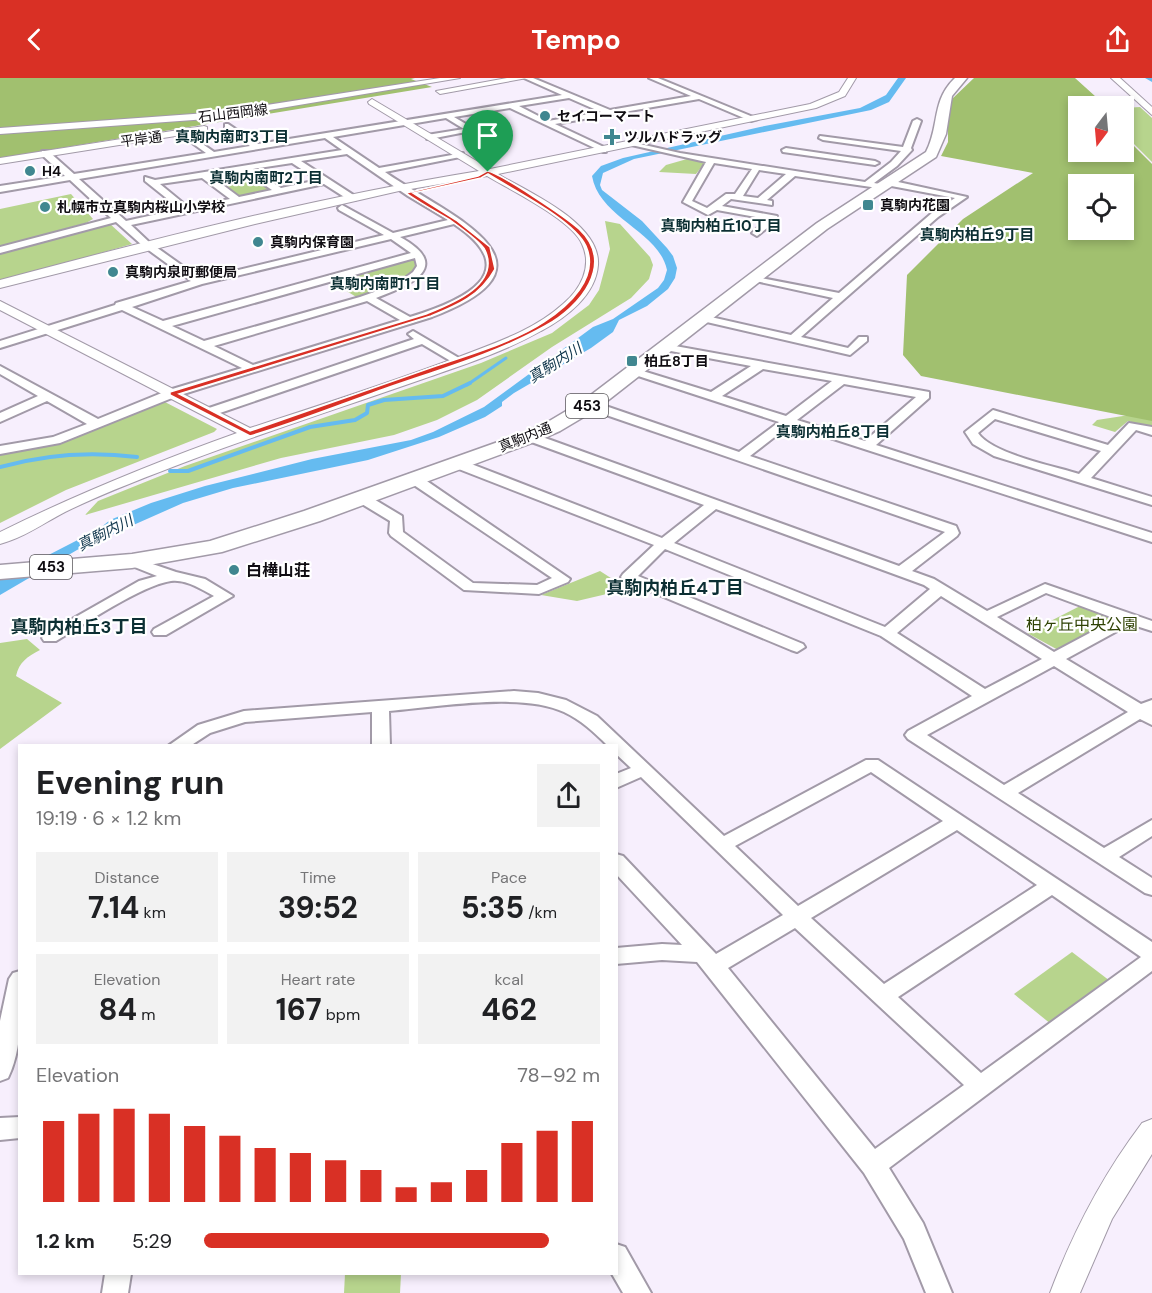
<!DOCTYPE html>
<html lang="en">
<head>
<meta charset="utf-8">
<style>
	body { margin:0; font-family:"DM Sans","Noto Sans JP",sans-serif; background:#f2f2f2; color:#202124; height:100vh; display:flex; flex-direction:column; font-size:22px; white-space:nowrap }
	* { box-sizing:border-box; margin:0 }
	p { font-size:20px; color:#757577 }
	.icon { flex:none; width:33px; height:33px; fill:none; stroke:currentColor; stroke-width:2; stroke-linecap:round; stroke-linejoin:round }
	.map { position:relative; flex:1; overflow:hidden }
	.side { position:absolute; left:18px; top:666px; width:600px; height:531px; display:flex; flex-direction:column; background:#fff; border-radius:0px; box-shadow:0 3px 9px #0003 }
	.side>* { flex:none }
	.needle { width:39px; rotate:196deg }
	.fabs { position:absolute; left:1068px; top:18px; display:grid; gap:12px }
	.fabs a { display:grid; place-items:center; width:66px; height:66px; border-radius:0px; background:#fff; box-shadow:0 3px 9px #0003; font-size:30px }
	.pin { position:absolute; display:grid; place-items:center; width:51px; height:51px; color:#fff; margin:-62px -26px; border-radius:50% 50% 50% 0; rotate:-45deg; box-shadow:0 0 6px #0007 }
	.pin .icon { rotate:45deg }
	.round { display:grid; place-items:center; flex:none; width:63px; height:63px; border-radius:0px; background:#f2f2f2 }
	.head { display:flex; align-items:center; justify-content:space-between; height:102px; padding:0 18px }
	h1 { font-size:33px; font-weight:700; line-height:45px }
	.stats { display:grid; grid-template-columns:repeat(3,1fr); gap:9px; height:102px; padding:6px 18px }
	.stats div { display:grid; align-content:center; border-radius:0px; background:#f2f2f2; text-align:center }
	.stats b { font-size:30px; font-weight:700 }
	.stats small { font-size:16px; font-weight:400 }
	.stats p { font-size:16px }
	.chart { height:168px; padding:12px 18px }
	.chart p { display:flex; justify-content:space-between }
	.chart svg { width:100%; height:108px; margin-top:6px; stroke:#d93025; stroke-width:6 }
	ul { padding:0 18px; list-style:none; font-size:20px }
	li { display:grid; grid-template-columns:96px 72px 1fr; align-items:center; height:45px }
	li i { height:15px; border-radius:8px; background:#d93025 }
	header { display:flex; justify-content:space-between; align-items:center; height:78px; padding:0 18px; background:#d93025; color:#fff; font-size:27px; font-weight:700 }
	.map>svg:first-child { display:block }
	.green { fill:#b7d48d }
	.forest { fill:#a1c06f; fill-rule:evenodd }
	.water { fill:#65bbf0 }
	.lines { fill:none; stroke-linecap:round; stroke-linejoin:round }
	.stream-far1 { stroke:#65bbf0; stroke-width:3 }
	.stream { stroke:#65bbf0; stroke-width:4 }
	.river { fill:#65bbf0; fill-rule:evenodd }
	.minor-casing { stroke:#a29aa8; stroke-width:4 }
	.tertiary-casing { stroke:#a29aa8; stroke-width:2 }
	.trunk-casing { stroke:#a29aa8; stroke-width:3 }
	.minor { fill:#fff; fill-rule:evenodd }
	.tertiary { fill:#fff; fill-rule:evenodd }
	.trunk { fill:#fff; fill-rule:evenodd }
	.route { fill:#d93025; stroke:#fff; stroke-width:1.5; fill-rule:evenodd }
	.poi-dot { fill:#408790; stroke:#fff; stroke-width:2 }
	.labels { text-anchor:middle; stroke-width:4.5; stroke-linejoin:round; paint-order:stroke }
	.far-street-label { font-size:14px; fill:#100d12; stroke:#fff }
	.far-poi-label { font-size:14px; font-weight:bold; fill:#100d12; stroke:#fff; text-anchor:start }
	.far-neighbourhood-label { font-size:15px; font-weight:bold; fill:#0c2f33; stroke:#fff }
	.far-water-label { font-size:15px; font-style:italic; fill:#0f354b; stroke:#fff }
	.shield { fill:#fff; stroke:#585659; stroke-width:1.5 }
	.shield-label { font-size:15px; font-weight:bold; fill:#100d12 }
	.poi-label { font-size:16px; font-weight:bold; fill:#100d12; stroke:#fff; text-anchor:start }
	.park-label { font-size:16px; fill:#2f4204; stroke:#fff }
	.neighbourhood-label { font-size:18px; font-weight:bold; fill:#0c2f33; stroke:#fff }
</style>
</head>
<body>
<header><svg class="icon" aria-label="back" viewBox="0 0 24 24"><path d="M15 5l-7 7 7 7"/></svg>Tempo<svg class="icon" aria-label="share" viewBox="0 0 24 24"><path d="M12 15V3M7 8l5-5 5 5M5 13v7h14v-7"/></svg></header>
<div class="map">
<svg width="1152" height="1215" viewBox="0 0 1152 1215">
	<rect width="100%" height="100%" fill="#f7effd"/>
	<g class="green">
		<polygon points="1140,29 1152,40 1152,84 1124,56 1124,30"/>
		<polygon points="687,81 706,83 696,96 659,94 666,87"/>
		<polygon points="243,91 275,113 241,120 208,97"/>
		<polygon points="71,116 93,141 86,145 0,168 0,131"/>
		<polygon points="605,143 620,146 650,179 653,187 649,201 631,220 552,269 477,322 437,342 394,357 281,380 85,437 98,423 185,388 481,285 552,255 589,227 599,212 610,171"/>
		<polygon points="109,145 132,166 0,204 0,174"/>
		<path d="M414 180 418 184C414 208 377 213 358 220L330 203Z"/>
		<polygon points="163,323 217,351 214,354 66,412 0,445 0,375 60,365"/>
		<polygon points="1136,336 1152,340 1152,350 1128,343 1115,354 1092,347 1097,342"/>
		<polygon points="600,493 628,511 577,523 541,517"/>
		<polygon points="1084,526 1120,539 1060,573 1027,555"/>
		<path d="M27 561 40 572C27 579 19 584 16 598L62 625 0 671V565Z"/>
		<polygon points="1072,874 1114,906 1057,951 1014,916"/>
		<polygon points="345,1196 401,1196 400,1215 344,1215"/>
	</g>
	<g class="forest">
		<polygon points="0,0 415,0 411,1 432,9 0,80"/>
		<path d="M974 0H1075L1106 28H1078V74H1124V58L1152 86V343L921 298 903 277 907 197 963 141 1033 95 941 78 948 64V44L952 21ZM1078 106H1124V152H1078Z"/>
	</g>
	<path class="water" d="M898 0H906L889 24 871 32 634 81 603 95 600 107 602 112 642 143 667 170 673 178 677 190 675 200 668 211 647 228 619 242 613 254 591 270 514 315 502 324V328L485 339 439 359 368 382 233 410 183 425 77 472 0 517V502L99 451 110 442 151 425 205 408 312 381 411 362 433 354 484 329 593 249 613 241 658 210 664 202 667 192C659 153 599 140 592 98L601 88 623 80 760 49 860 30 886 17Z"/>
	<g class="lines">
		<polyline class="stream-far1" points="467,307 506,280"/>
		<g class="stream">
			<path d="M0 389C46 376 90 373 137 379"/>
			<polyline points="170,393 188,393 310,349 355,342 367,335 368,327 384,322 443,318 470,305"/>
		</g>
		<polygon class="river" points="1145,0 1152,0 1152,4"/>
		<defs>
			<g id="minor">
				<path d="M524 0H533L610 32 691 18 649 0H658L758 41 751 43 699 21 555 46 606 70V74H603L510 30 454 39 476 52 430 61H427V57L464 51 446 40 333 59 379 90 463 75V79H460L385 94C446 137 574 185 432 239L177 318 60 365 0 376V368L53 359 87 346 47 323 0 344V335L38 318 0 296V288L98 341 169 312 242 290 122 232 0 270V263L115 227 116 225 191 203 143 168 116 144 0 175V169L111 140 70 102 0 114V108L65 98 42 77V73H48L74 96 206 75 181 57 180 55 184 53 214 74 250 68 225 50V46H228L258 66 562 17ZM569 20 601 34 548 43 519 28ZM325 60 342 72 155 102 145 99V103L180 131 126 143 79 101ZM347 76 408 118 448 142 393 155 342 127 338 130 339 132 384 157 201 201 149 164 131 147 324 106 349 122H355V118L301 83ZM292 85 318 102 281 110 253 91ZM244 93 272 112 239 119 211 98ZM202 100 230 121 188 129 160 106ZM454 146C527 195 462 223 410 239L376 220C412 207 453 188 400 159ZM391 161 411 175 163 243 132 229 202 206ZM415 180 417 188 413 194 397 206 360 219 204 263 172 248ZM367 223 400 242 253 287 214 268Z"/>
				<path d="M917 41 921 43 911 70 912 72 897 88 874 105 885 107V111L795 98 767 122 772 123V127L731 121 722 128 777 138V142L757 158 752 155 767 141 717 132 708 137 683 124 706 84 627 66 631 64 680 75 865 104 891 84 901 73 823 62 819 60 820 58 903 69 913 43ZM714 85 752 91 735 116H726L707 130 692 123ZM759 92 786 96 758 120 743 118Z"/>
				<polygon points="786,70 875,83 879,85 875,87 783,74 782,72"/>
				<polygon points="889,102 967,119 938,139 801,259 848,270 859,259 867,259 867,263 850,277 698,242 698,238 702,237 791,257 833,220 751,202 751,198 839,215 932,135 955,120 886,107 885,105"/>
				<polygon points="413,253 464,283 458,286 454,285 422,266 214,337 206,337 204,334 206,331 414,261 408,256"/>
				<path d="M664 266 929 314V320L876 367 1152 455V464L790 347 750 378 956 448 959 455 957 458 912 493 934 501 987 533 1045 506 1152 543V553L1130 546 1066 581 1141 626 1152 622V647L1140 641 1018 715 1104 770 1152 742V758L1119 779 1152 800V817L1145 815 908 661 905 657 908 653 972 618 881 558 665 471 638 498 803 566 805 569 797 574 791 572 623 502 621 499 623 496 654 467 451 388 450 385 451 382H461L662 460 704 427 526 362 524 359 526 356H534L899 488 945 454 586 330V324H594L739 374 779 344 629 295V291L633 290 711 314 751 288 660 271 658 269ZM763 291 832 303 786 338 722 318ZM844 306 916 319 865 363 797 342ZM716 431 924 507 930 511 885 549 674 465ZM1046 515 1116 541 1054 574 997 539ZM941 518 1042 581 985 611 897 555ZM1054 588 1128 634 1004 707 927 657Z"/>
				<path d="M993 332 1108 367 1129 345 1152 349V357L1136 352 1091 400 1152 419V427L994 378 973 366 965 354ZM995 341 1101 373 1079 396C1054 388 992 376 978 355Z"/>
				<polygon points="413,396 418,397 570,501 568,504 539,516 464,512 391,458 389,455 390,443 357,423 355,420 357,417 367,417 402,438 403,454 473,505 537,507 552,500 408,403 406,400 408,397"/>
				<path d="M132 479 176 494 205 501 233 518 166 557H154L152 554 154 551 214 518C201 511 186 501 171 503 142 507 83 547 56 563H44L42 560 44 557 139 503 157 498 127 486 125 483 127 480Z"/>
				<path d="M514 613 538 615 566 622 597 638 724 758 866 682H878L1152 864V893L889 1090 923 1145 952 1215H926L904 1161 864 1095 697 884 662 882 616 886V870L662 866 682 867 616 796V776L623 778 716 876 783 837 641 699 616 710V696L631 690 616 676V668H608C594 654 581 642 564 634 522 614 436 629 389 633L390 668H372V634L245 644 210 655 190 668H168L198 647 244 633ZM871 694 943 743 798 828 735 768ZM957 752 1037 807 884 906 811 840ZM1052 817 1141 879 981 995 898 919ZM795 850 964 1007 875 1071 728 890Z"/>
				<path d="M20 893C20 928 24 967 8 1000L0 1003V943L9 901 13 895Z"/>
				<polygon points="20,1039 20,1060 0,1062 0,1040"/>
				<polygon points="616,1166 625,1169 651,1215 623,1215 612,1196 616,1196"/>
				<polygon points="105,1196 131,1196 128,1215 102,1215"/>
			</g>
			<g id="tertiary">
				<polygon points="440,0 460,0 221,40 0,56 0,50 221,34"/>
				<polygon points="507,0 527,0 440,16 436,13"/>
				<path d="M848 0H856L845 18 816 30 498 96C528 114 601 145 598 187 596 217 566 240 541 253 504 274 463 287 423 301 346 328 268 353 191 382 149 398 106 414 65 434 44 445 23 460 0 466V454C77 416 156 384 237 355L0 232V223L250 350C318 328 386 306 453 281 491 266 532 254 563 226 580 212 593 189 582 166 572 142 510 112 487 98L399 113 255 146 0 210V202C157 160 318 119 479 93L369 26 368 24 372 21 490 91 810 26 839 14Z"/>
				<polygon points="1111,0 1120,0 1152,29 1152,37"/>
				<polygon points="204,48 207,49 207,53 0,86 0,80"/>
				<path d="M1152 1041V1076L1112 1141 1080 1215H1050C1073 1154 1102 1098 1142 1045Z"/>
			</g>
			<path id="trunk" d="M955 0H967L952 18 946 56 936 79 827 151 597 331 560 353 537 363 320 443 222 474 132 490 0 501V487L132 476 210 463 304 433 523 355 546 345 583 323 817 145 926 74C940 47 931 23 955 0Z"/>
		</defs>
		<use href="#minor" class="minor-casing"/>
		<use href="#tertiary" class="tertiary-casing"/>
		<use href="#trunk" class="trunk-casing"/>
		<use href="#minor" class="minor"/>
		<use href="#tertiary" class="tertiary"/>
		<use href="#trunk" class="trunk"/>
	</g>
	<path class="route" d="M487 93C499 94 567 140 579 151 616 186 580 229 545 248 495 276 438 292 384 311 339 327 295 345 250 358L170 317V314L426 236C451 226 501 207 485 172 482 165 457 147 450 142 435 133 420 125 406 115L478 98ZM488 96C513 112 574 142 586 168 600 200 568 228 544 244 514 264 465 278 430 290 370 311 310 332 250 353L179 316 431 238C458 227 480 218 495 191L490 169 456 142 413 115 481 100Z"/>
	<g class="poi-dot">
		<circle cx="545" cy="38" r="6"/>
		<path d="M609 50h6v6h6v6h-6v6h-6v-6h-6v-6h6z"/>
		<circle cx="30" cy="93" r="6"/>
		<rect x="862" y="121" width="12" height="12" rx="3"/>
		<circle cx="45" cy="129" r="6"/>
		<circle cx="258" cy="164" r="6"/>
		<circle cx="113" cy="194" r="6"/>
		<rect x="626" y="277" width="12" height="12" rx="3"/>
		<circle cx="234" cy="492" r="6"/>
	</g>
	<g class="labels">
		<g class="far-street-label">
			<text transform="translate(233 35) rotate(-7)" y="5">石山西岡線</text>
			<text transform="translate(141 61) rotate(-8)" y="5">平岸通</text>
			<text transform="translate(525 359) rotate(-22)" y="5">真駒内通</text>
		</g>
		<g class="far-poi-label">
			<text x="557" y="43">セイコーマート</text>
			<text x="624" y="64">ツルハドラッグ</text>
			<text x="42" y="98">H4</text>
			<text x="880" y="132">真駒内花園</text>
			<text x="57" y="134">札幌市立真駒内桜山小学校</text>
			<text x="270" y="169">真駒内保育園</text>
			<text x="125" y="199">真駒内泉町郵便局</text>
			<text x="644" y="288">柏丘8丁目</text>
		</g>
		<g class="far-neighbourhood-label">
			<text x="232" y="64">真駒内南町3丁目</text>
			<text x="266" y="105">真駒内南町2丁目</text>
			<text x="721" y="153">真駒内柏丘10丁目</text>
			<text x="977" y="162">真駒内柏丘9丁目</text>
			<text x="385" y="211">真駒内南町1丁目</text>
			<text x="833" y="359">真駒内柏丘8丁目</text>
		</g>
		<g class="far-water-label">
			<text transform="translate(555 285) rotate(-32)" y="5">真駒内川</text>
			<text transform="translate(105 455) rotate(-27)" y="5">真駒内川</text>
		</g>
		<g class="shield">
			<rect x="566" y="316" width="42" height="24" rx="4.5"/>
			<rect x="30" y="477" width="42" height="24" rx="4.5"/>
		</g>
		<g class="shield-label">
			<text x="587" y="333">453</text>
			<text x="51" y="494">453</text>
		</g>
		<g class="poi-label">
			<text x="246" y="498">白樺山荘</text>
		</g>
		<g class="park-label">
			<text x="1082" y="552">柏ヶ丘中央公園</text>
		</g>
		<g class="neighbourhood-label">
			<text x="675" y="516">真駒内柏丘4丁目</text>
			<text x="79" y="555">真駒内柏丘3丁目</text>
		</g>
	</g>
</svg>
<div class="fabs">
<a><svg class="needle" viewBox="-14 -14 28 28"><path d="M0-13l5 13h-10z" fill="#e53935"/><path d="M0 13l5-13h-10z" fill="#757577"/></svg></a>
<a><svg class="icon" aria-label="locate" viewBox="0 0 24 24"><circle cx="12" cy="12" r="6"/><path d="M12 2v4M12 18v4M2 12h4M18 12h4"/></svg></a>
</div>
<div class="pin" style="left:488px;top:94px;background:#1e9e55"><svg class="icon" aria-label="arrive" viewBox="0 0 24 24"><path d="M6 21V4h12l-3 4 3 4H6"/></svg></div>
<section class="side">
<div class="head"><div><h1>Evening run</h1><p>19:19 · 6 × 1.2 km</p></div><a class="round"><svg class="icon" aria-label="share" viewBox="0 0 24 24"><path d="M12 15V3M7 8l5-5 5 5M5 13v7h14v-7"/></svg></a></div>
<div class="stats">
<div><p>Distance</p><b>7.14<small> km</small></b></div>
<div><p>Time</p><b>39:52</b></div>
<div><p>Pace</p><b>5:35<small> /km</small></b></div>
</div>
<div class="stats">
<div><p>Elevation</p><b>84<small> m</small></b></div>
<div><p>Heart rate</p><b>167<small> bpm</small></b></div>
<div><p>kcal</p><b>462</b></div>
</div>
<div class="chart"><p><span>Elevation</span>78–92 m</p>
<svg viewBox="0 0 160 44" preserveAspectRatio="none"><path d="M5 44V11M15 44V8M25 44V6M35 44V8M45 44V13M55 44V17M65 44V22M75 44V24M85 44V27M95 44V31M105 44V38M115 44V36M125 44V31M135 44V20M145 44V15M155 44V11"/></svg>
</div>
<ul>
<li><b>1.2 km</b>5:29<i style="width:87%"></i></li>
</ul>
</section>
</div>
</body>
</html>
